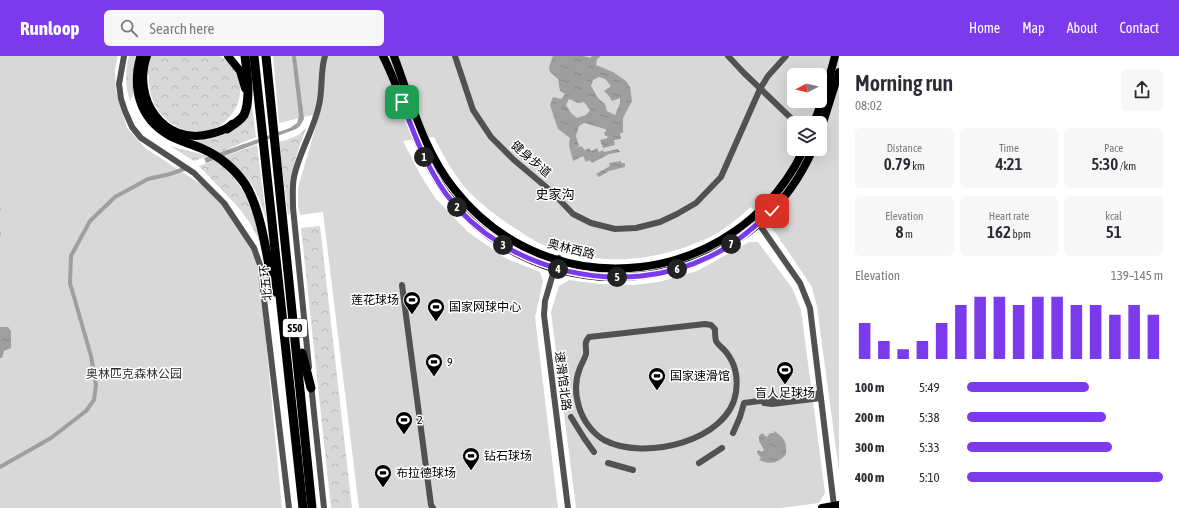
<!DOCTYPE html>
<html lang="en">
<head>
<meta charset="utf-8">
<style>
	body { margin:0; font-family:"Asap Condensed","Noto Sans SC",sans-serif; background:#f7f7f7; color:#2b2b33; height:100vh; display:flex; flex-direction:column; font-size:15px; white-space:nowrap }
	* { box-sizing:border-box; margin:0 }
	p { font-size:13px; color:#7c7c81 }
	.icon { flex:none; width:22px; height:22px; fill:none; stroke:currentColor; stroke-width:2; stroke-linecap:round; stroke-linejoin:round }
	.map { position:relative; flex:1; overflow:hidden }
	.side { display:flex; flex-direction:column; background:#fff; width:340px }
	.side>* { flex:none }
	.needle { width:26px; rotate:263deg }
	.buttons { position:absolute; left:787px; top:12px; display:grid; gap:8px }
	.buttons a { display:grid; place-items:center; width:40px; height:40px; border-radius:6px; background:#fff; box-shadow:0 4px 16px #0002; font-size:20px }
	.pin { position:absolute; display:grid; place-items:center; width:34px; height:34px; color:#fff; margin:-17px; border-radius:8px; box-shadow:0 2px 6px #0006 }
	.km { position:absolute; width:20px; height:20px; margin:-10px; border-radius:50%; background:#222; color:#fff; font-size:11px; line-height:20px; text-align:center }
	.round { display:grid; place-items:center; flex:none; width:42px; height:42px; border-radius:6px; background:#f7f7f7 }
	.overview { display:flex; align-items:center; justify-content:space-between; height:68px; padding:0 16px }
	h1 { font-size:22px; font-weight:600; line-height:30px }
	.stats { display:grid; grid-template-columns:repeat(3,1fr); gap:6px; height:68px; padding:4px 16px }
	.stats div { display:grid; align-content:center; border-radius:6px; background:#f7f7f7; text-align:center }
	.stats b { font-size:17px; font-weight:600 }
	.stats small { font-size:11px; font-weight:400 }
	.stats p { font-size:11px }
	.chart { height:112px; padding:8px 16px }
	.chart p { display:flex; justify-content:space-between }
	.chart svg { width:100%; height:72px; margin-top:4px; stroke:#7c3aed; stroke-width:6 }
	ul { padding:0 16px; list-style:none; font-size:13px }
	li { display:grid; grid-template-columns:64px 48px 1fr; align-items:center; height:30px }
	li i { height:10px; border-radius:5px; background:#7c3aed }
	header { display:flex; align-items:center; gap:24px; box-sizing:border-box; height:56px; padding:0 20px; background:#7c3aed; color:#fff }
	header strong { font-size:19px }
	nav { display:flex; gap:22px; margin-inline-start:auto; font-size:14px }
	.search { width:280px; height:36px; background:#f7f7f7; display:flex; align-items:center; gap:10px; box-sizing:border-box; padding:0 14px; border-radius:6px; color:#7c7c81; font-size:15px }
	main { display:flex; flex:1; min-height:0 }
	.map>svg:first-child { display:block }
	.forest { fill:url(#forest-crowns) }
	.green { fill:#d8d8d8; fill-rule:evenodd }
	.water { fill:url(#water-ripples); fill-rule:evenodd }
	.lines { fill:none; stroke-linecap:round; stroke-linejoin:round }
	.stream { stroke:#9f9f9f; stroke-width:1 }
	.canal { stroke:#9f9f9f; stroke-width:4 }
	.minor-tunnel { stroke:#d9d9d9; stroke-width:6; stroke-dasharray:6 3; stroke-linecap:butt }
	.minor { stroke:#515151; stroke-width:6 }
	.major { stroke:#000; stroke-width:8 }
	.highway { stroke:#000; stroke-width:9 }
	.route-casing { stroke:#fff; stroke-width:8 }
	.route { stroke:#7c3aed; stroke-width:5 }
	.labels { text-anchor:middle; stroke-width:3; stroke-linejoin:round; paint-order:stroke }
	.shield { fill:#fff; stroke:#4c4c4c; stroke-width:1 }
	.shield-label { font-size:11px; font-weight:bold; fill:#000 }
	.street-label { font-size:12px; fill:#000; stroke:#fff }
	.poi-label { font-size:12px; fill:#000; stroke:#fff; text-anchor:start }
	.park-label { font-size:12px; fill:#2f2f2f; stroke:#fff }
	.neighbourhood-label { font-size:13px; fill:#000; stroke:#fff }
</style>
</head>
<body>
<header>
<strong>Runloop</strong>
<div class="search"><svg class="icon" aria-label="search" viewBox="0 0 24 24"><circle cx="10" cy="10" r="6"/><path d="M15 15l6 6"/></svg>Search here</div>
<nav><a>Home</a><a>Map</a><a>About</a><a>Contact</a></nav>
</header>
<main>
<div class="map">
<svg width="839" height="452" viewBox="0 0 839 452">
	<defs>
		<pattern id="forest-crowns" width="20" height="18" patternUnits="userSpaceOnUse"><rect width="20" height="18" fill="#d8d8d8"/><path d="M2 6a3 3 0 1 1 6 0M12 15a3 3 0 1 1 6 0" fill="none" stroke="#b8b8b8"/></pattern>
		<pattern id="water-ripples" width="26" height="14" patternUnits="userSpaceOnUse"><rect width="26" height="14" fill="#9f9f9f"/><path d="M2 4q2-2 4 0t4 0M15 11q2-2 4 0t4 0" fill="none" stroke="#878787"/></pattern>
	</defs>
	<rect width="100%" height="100%" fill="#fff"/>
	<g class="forest">
		<path d="M129 0H220C272 34 213 106 166 63 153 51 148 37 149 19L134 16C133 27 136 35 130 45 125 31 125 15 129 0Z"/>
		<polygon points="251,43 256,81 218,97 195,85 216,80 231,74"/>
		<path d="M307 71C294 103 289 122 290 157L288 160 279 86C290 83 300 80 307 71Z"/>
		<path d="M257 89 267 168C260 138 250 118 223 101Z"/>
		<polygon points="170,90 208,100 194,105"/>
		<polygon points="215,104 231,115 239,129 252,147 261,188 250,167 238,151 199,110"/>
		<polygon points="320,170 352,452 331,452 301,172"/>
	</g>
	<g class="green">
		<polygon points="0,0 118,0 115,13 116,36 127,72 145,92 204,130 222,148 252,193 257,211 265,275 282,452 0,452"/>
		<path d="M273 0H839V415L817 251 812 231 775 176 751 151C739 161 727 172 712 180 662 204 610 211 556 194 540 189 527 180 513 171 498 161 483 150 470 137 455 121 444 101 434 81L403 85 421 120 436 143 468 176 505 202 540 216 543 225 535 261 536 269 558 452H359L323 156 300 159 298 149V132L318 63 312 59 279 67ZM794 19H820V45H794ZM794 67H820V93H794Z"/>
		<polygon points="749,186 758,186 792,232 801,254 825,437 819,447 781,452 576,452 551,256 559,230 569,224 599,228 634,229 659,226 697,215"/>
	</g>
	<g class="water">
		<polygon points="292,0 296,0 304,63 300,70 296,73 206,107 204,102 290,72 297,67 299,60"/>
		<path d="M553 0H584L590 2 592 0H601L597 3 596 9 613 16 626 25 630 31 632 45 623 62V77H620L621 83 614 84 615 89 603 92 600 84 608 82 607 80H605L604 76 607 75 605 73 584 67 579 70 576 80 579 90 573 93 581 90 585 94 589 92 591 95 597 92 599 96 603 94 604 96 618 93 620 96 609 98 592 107 589 104 586 106 583 100 573 105 569 89 570 82 558 73 550 49 553 41 561 43 565 38 560 35 558 23 550 16 549 11ZM599 21 605 23 611 30 604 35 609 40 612 45 620 42V47L615 59 607 55 605 48 598 42 591 30 593 24ZM569 43 578 47 584 46 590 54 586 59 577 62 571 57 566 49Z"/>
		<polygon points="621,105 621,107 625,107 625,111 609,115 599,121 596,118 610,110 609,107"/>
		<polygon points="0,271 8,271 11,275 11,292 4,295 2,302 0,302"/>
		<path d="M774 375C784 381 787 386 786 398 779 407 770 409 759 404L761 402 757 397 758 394 762 396 764 394 759 385V380L762 377 767 381 770 377H774Z"/>
	</g>
	<g class="lines">
		<g class="stream">
			<polyline points="0,152 0,154"/>
			<polyline points="0,176 0,180"/>
		</g>
		<polyline class="canal" points="0,411 51,382 86,355 94,344 96,329 91,300 70,227 71,200 90,165 115,141 148,123 170,118 184,113"/>
		<g class="minor-tunnel">
			<polyline points="601,290 698,280"/>
			<polyline points="722,392 733,377"/>
			<polyline points="594,396 608,407"/>
			<polyline points="633,414 699,407"/>
		</g>
		<g class="minor">
			<polyline points="124,0 119,28 121,43 125,55 132,71 141,82 194,117 224,147 254,192 260,209 289,452"/>
			<polyline points="455,0 473,54 491,81 514,104 552,136 573,158 591,167 615,173 636,172 660,166 677,158 696,147 721,121 760,33 768,20 786,0"/>
			<polyline points="728,0 744,17 794,65"/>
			<polyline points="754,164 761,171 800,227 810,252 834,450"/>
			<polyline points="559,202 557,204 545,245 544,259 568,452"/>
			<polyline points="402,229 431,449 433,452"/>
			<path d="M705 268 711 269 715 273C715 276 715 281 716 285 718 289 723 292 726 296 735 307 738 322 736 336 729 386 643 405 604 384 592 377 583 364 579 351 575 338 575 324 580 312 581 308 585 303 586 298 587 291 583 288 589 281Z"/>
			<path d="M309 311 293 152C293 142 292 131 294 121 299 96 314 74 319 49 323 33 320 15 325 0"/>
			<polyline points="311,328 324,452"/>
			<polyline points="764,347 772,348 821,342"/>
			<polyline points="571,361 584,382 594,396"/>
			<polyline points="733,377 740,361 744,347 820,337"/>
			<polyline points="608,407 633,414"/>
			<polyline points="699,407 722,392"/>
		</g>
		<g class="major">
			<path d="M147 0C132 42 163 90 210 78 218 76 226 74 232 68"/>
			<polyline points="228,0 240,15 245,32"/>
			<path d="M383 0C411 56 417 111 464 158 569 265 753 231 813 93"/>
			<path d="M394 0C411 46 424 96 455 134 551 255 738 232 804 93"/>
			<polyline points="814,67 825,37 835,0"/>
			<polyline points="820,76 839,16"/>
			<polyline points="822,452 839,449"/>
		</g>
		<g class="highway">
			<path d="M141 0C132 31 139 62 169 79 180 85 192 88 203 93 219 100 235 113 245 128 262 155 267 203 274 236"/>
			<polyline points="254,0 303,452"/>
			<polyline points="266,0 312,452"/>
			<path d="M227 73C233 69 240 65 244 59 251 44 247 16 245 0"/>
			<polyline points="302,297 311,332"/>
		</g>
	</g>
	<g class="lines">
		<defs>
			<path id="route" d="M402 46C414 78 426 110 446 138 505 217 623 244 711 200 734 189 753 172 772 155"/>
		</defs>
		<use href="#route" class="route-casing"/>
		<use href="#route" class="route"/>
	</g>
	<defs>
		<symbol id="stadium-pin" viewBox="-11 -11 22 30"><path d="M0 17L-7.5 6A9.5 9.5 0 1 1 7.5 6Z" fill="#000" stroke="#fff"/><path d="M0-5a6.5 5 0 1 0 0 10a6.5 5 0 1 0 0-10ZM-3.5-1.8h7v3.6h-7Z" fill="#fff"/></symbol>
	</defs>
	<g fill-rule="evenodd">
		<use href="#stadium-pin" x="402" y="234" width="20" height="27"/>
		<use href="#stadium-pin" x="426" y="241" width="20" height="27"/>
		<use href="#stadium-pin" x="424" y="296" width="20" height="27"/>
		<use href="#stadium-pin" x="775" y="304" width="20" height="27"/>
		<use href="#stadium-pin" x="647" y="310" width="20" height="27"/>
		<use href="#stadium-pin" x="394" y="354" width="20" height="27"/>
		<use href="#stadium-pin" x="461" y="390" width="20" height="27"/>
		<use href="#stadium-pin" x="373" y="407" width="20" height="27"/>
	</g>
	<g class="labels">
		<rect class="shield" x="283" y="263" width="24" height="18" rx="3"/>
		<g class="shield-label">
			<text x="295" y="276">S50</text>
		</g>
		<g class="street-label">
			<text transform="translate(531 103) rotate(41)" y="4">健身步道</text>
			<text transform="translate(571 193) rotate(14)" y="4">奥林西路</text>
			<text transform="translate(266 227) rotate(-96)" y="4">北五环</text>
			<text transform="translate(563 325) rotate(83)" y="4">速滑馆北路</text>
		</g>
		<g class="poi-label">
			<text x="399" y="248" text-anchor="end">莲花球场</text>
			<text x="449" y="255">国家网球中心</text>
			<text x="447" y="310">9</text>
			<text x="670" y="324">国家速滑馆</text>
			<text x="785" y="341" text-anchor="middle">盲人足球场</text>
			<text x="417" y="368">2</text>
			<text x="484" y="404">钻石球场</text>
			<text x="396" y="421">布拉德球场</text>
		</g>
		<g class="park-label">
			<text x="134" y="322">奥林匹克森林公园</text>
		</g>
		<g class="neighbourhood-label">
			<text x="555" y="143">史家沟</text>
		</g>
	</g>
</svg>
<div class="buttons">
<a><svg class="needle" viewBox="-14 -14 28 28"><path d="M0-13l5 13h-10z" fill="#e53935"/><path d="M0 13l5-13h-10z" fill="#7c7c81"/></svg></a>
<a><svg class="icon" aria-label="layers" viewBox="0 0 24 24"><path d="M12 4l9 5-9 5-9-5zM3 14l9 5 9-5"/></svg></a>
</div>
<div class="pin" style="left:402px;top:46px;background:#1e9e55"><svg class="icon" aria-label="arrive" viewBox="0 0 24 24"><path d="M6 21V4h12l-3 4 3 4H6"/></svg></div>
<div class="pin" style="left:772px;top:155px;background:#d93025"><svg class="icon" aria-label="check" viewBox="0 0 24 24"><path d="M5 12l5 5 9-10"/></svg></div>
<b class="km" style="left:424px;top:101px">1</b>
<b class="km" style="left:457px;top:151px">2</b>
<b class="km" style="left:503px;top:189px">3</b>
<b class="km" style="left:558px;top:213px">4</b>
<b class="km" style="left:617px;top:221px">5</b>
<b class="km" style="left:677px;top:213px">6</b>
<b class="km" style="left:731px;top:188px">7</b>
</div>
<section class="side">
<div class="overview"><div><h1>Morning run</h1><p>08:02</p></div><a class="round"><svg class="icon" aria-label="share" viewBox="0 0 24 24"><path d="M12 15V3M7 8l5-5 5 5M5 13v7h14v-7"/></svg></a></div>
<div class="stats">
<div><p>Distance</p><b>0.79<small> km</small></b></div>
<div><p>Time</p><b>4:21</b></div>
<div><p>Pace</p><b>5:30<small> /km</small></b></div>
</div>
<div class="stats">
<div><p>Elevation</p><b>8<small> m</small></b></div>
<div><p>Heart rate</p><b>162<small> bpm</small></b></div>
<div><p>kcal</p><b>51</b></div>
</div>
<div class="chart"><p><span>Elevation</span>139–145 m</p>
<svg viewBox="0 0 160 44" preserveAspectRatio="none"><path d="M5 44V22M15 44V33M25 44V38M35 44V33M45 44V22M55 44V11M65 44V6M75 44V6M85 44V11M95 44V6M105 44V6M115 44V11M125 44V11M135 44V17M145 44V11M155 44V17"/></svg>
</div>
<ul>
<li><b>100 m</b>5:49<i style="width:62%"></i></li>
<li><b>200 m</b>5:38<i style="width:71%"></i></li>
<li><b>300 m</b>5:33<i style="width:74%"></i></li>
<li><b>400 m</b>5:10<i style="width:100%"></i></li>
</ul>
</section>
</main>
</body>
</html>
